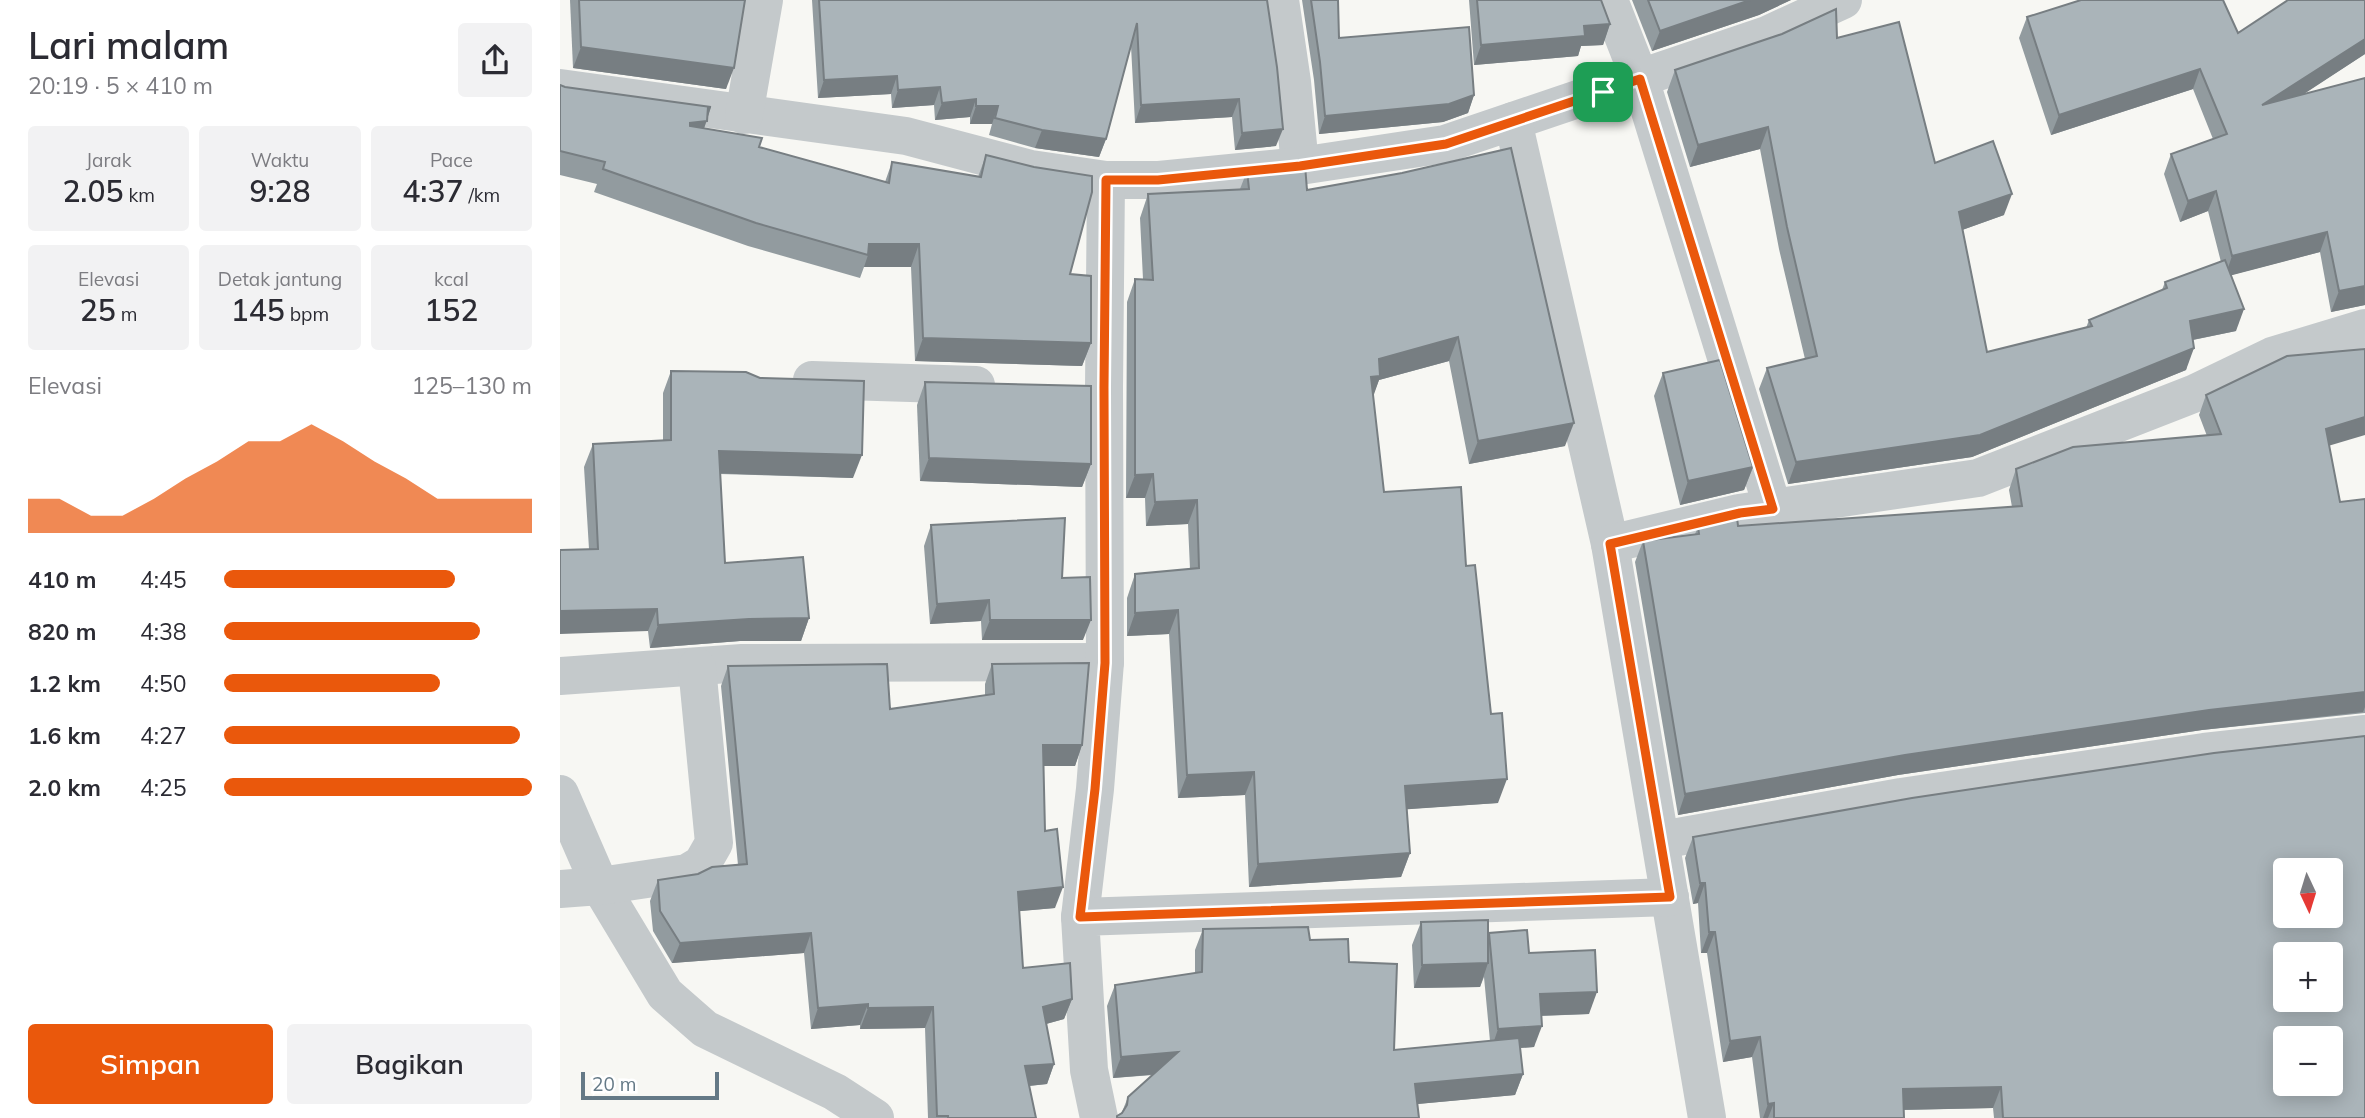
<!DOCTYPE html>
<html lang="id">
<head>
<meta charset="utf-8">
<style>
	body { margin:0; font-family:Mulish,sans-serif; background:#f2f2f3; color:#2b2b33; height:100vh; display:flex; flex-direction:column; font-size:26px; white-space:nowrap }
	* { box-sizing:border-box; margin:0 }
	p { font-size:23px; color:#7c7c81 }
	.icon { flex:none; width:38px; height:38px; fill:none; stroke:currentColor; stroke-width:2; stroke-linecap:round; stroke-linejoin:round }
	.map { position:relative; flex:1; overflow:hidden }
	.sheet { display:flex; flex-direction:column; background:#fff; width:560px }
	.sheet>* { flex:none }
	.needle { width:46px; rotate:176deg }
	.controls { position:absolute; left:1713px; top:858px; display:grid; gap:14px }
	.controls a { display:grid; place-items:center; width:70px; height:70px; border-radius:7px; background:#fff; box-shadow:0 4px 18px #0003; font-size:35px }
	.scale { position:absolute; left:21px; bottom:18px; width:138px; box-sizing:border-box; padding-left:7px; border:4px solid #647986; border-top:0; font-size:19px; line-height:24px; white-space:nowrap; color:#647986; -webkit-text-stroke:5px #fff; paint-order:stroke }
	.pin { position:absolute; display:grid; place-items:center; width:60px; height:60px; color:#fff; margin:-30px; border-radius:14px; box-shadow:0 4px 10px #0006 }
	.round { display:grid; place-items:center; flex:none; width:74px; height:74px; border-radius:7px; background:#f2f2f3 }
	.summary { display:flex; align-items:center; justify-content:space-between; height:119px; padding:0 28px }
	h1 { font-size:38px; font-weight:600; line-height:52px }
	.stats { display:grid; grid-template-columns:repeat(3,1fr); gap:10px; height:119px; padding:7px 28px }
	.stats div { display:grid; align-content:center; border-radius:7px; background:#f2f2f3; text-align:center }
	.stats b { font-size:30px; font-weight:600 }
	.stats small { font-size:19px; font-weight:400 }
	.stats p { font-size:19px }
	.chart { height:196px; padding:14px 28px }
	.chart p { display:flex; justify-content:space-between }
	.chart svg { width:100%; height:126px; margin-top:7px; fill:#ea580c; opacity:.7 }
	.cta { display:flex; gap:14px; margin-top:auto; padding:14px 28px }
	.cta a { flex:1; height:80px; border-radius:7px; background:#ea580c; color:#fff; font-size:28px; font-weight:600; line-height:80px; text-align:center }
	.cta a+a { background:#f2f2f3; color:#2b2b33 }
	ul { padding:0 28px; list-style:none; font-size:23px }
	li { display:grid; grid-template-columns:112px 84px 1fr; align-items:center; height:52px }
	li i { height:18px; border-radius:9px; background:#ea580c }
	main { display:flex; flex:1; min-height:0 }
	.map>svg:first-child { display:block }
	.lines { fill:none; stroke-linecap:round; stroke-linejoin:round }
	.street { stroke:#c4c9cb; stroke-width:38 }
	.wall { fill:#929b9f }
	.shaded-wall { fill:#777e82 }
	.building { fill:#aab4b9; stroke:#777e82; stroke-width:2; fill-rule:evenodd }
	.route-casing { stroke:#fff; stroke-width:14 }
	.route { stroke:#ea580c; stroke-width:9 }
</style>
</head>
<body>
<main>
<section class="sheet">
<div class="summary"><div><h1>Lari malam</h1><p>20:19 · 5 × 410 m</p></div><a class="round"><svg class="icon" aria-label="share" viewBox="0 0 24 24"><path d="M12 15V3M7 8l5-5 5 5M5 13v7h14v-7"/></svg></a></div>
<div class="stats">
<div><p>Jarak</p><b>2.05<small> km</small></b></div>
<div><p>Waktu</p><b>9:28</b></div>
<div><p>Pace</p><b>4:37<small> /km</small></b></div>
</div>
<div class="stats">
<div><p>Elevasi</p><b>25<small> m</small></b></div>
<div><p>Detak jantung</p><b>145<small> bpm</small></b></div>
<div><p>kcal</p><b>152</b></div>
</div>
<div class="chart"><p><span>Elevasi</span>125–130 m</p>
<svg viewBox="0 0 160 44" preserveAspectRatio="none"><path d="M0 44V32L10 32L20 38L30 38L40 32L50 25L60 19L70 12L80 12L90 6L100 12L110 19L120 25L130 32L140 32L150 32L160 32V44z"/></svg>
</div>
<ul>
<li><b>410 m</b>4:45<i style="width:75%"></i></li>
<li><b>820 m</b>4:38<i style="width:83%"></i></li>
<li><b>1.2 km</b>4:50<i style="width:70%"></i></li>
<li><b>1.6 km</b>4:27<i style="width:96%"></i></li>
<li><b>2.0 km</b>4:25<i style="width:100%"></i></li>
</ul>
<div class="cta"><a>Simpan</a><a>Bagikan</a></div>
</section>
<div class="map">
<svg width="1805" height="1118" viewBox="0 0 1805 1118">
	<rect width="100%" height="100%" fill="#f7f7f3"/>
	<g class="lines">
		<g class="street">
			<polyline points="720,0 732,82 740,166"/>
			<polyline points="1049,0 1080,79 1213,509"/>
			<polyline points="0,88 346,136 471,169 546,180 599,180 740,166 885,144 1207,35 1283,0"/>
			<polyline points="184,115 204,0"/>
			<polyline points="953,121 1050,544 1147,1118"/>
			<polyline points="252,380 416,385"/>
			<polyline points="1050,544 1179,513 1418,478 1633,394 1712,356 1805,328"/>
			<polyline points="0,676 182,663 545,662"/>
			<polyline points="0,794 40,886 105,994 145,1029 275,1092 315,1118"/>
			<polyline points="1101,840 1341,797 1644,752 1805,734"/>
			<polyline points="0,889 40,886 127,873 142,864 154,843 137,667"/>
			<polyline points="520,917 535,789 545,662 544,388 546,180"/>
			<polyline points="539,1118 529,1070 520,917 1110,897"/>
		</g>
	</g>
	<g class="wall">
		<polygon points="10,0 185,0 166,89 13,68"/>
		<polygon points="252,0 707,0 716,146 675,150 672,117 575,123 571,46 546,139 539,157 475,148 429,135 432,124 410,124 410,117 375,120 374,105 332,108 331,94 258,98"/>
		<polygon points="742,0 778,0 779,38 914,95 908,113 883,122 759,134 754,80"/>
		<polygon points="909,0 1041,0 1050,24 1043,45 1021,46 1018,56 914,65"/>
		<polygon points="1072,0 1231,0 1199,15 1092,51"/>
		<polygon points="1467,17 1678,33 1805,54 1743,94 1805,78 1805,305 1771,312 1760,252 1671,275 1676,331 1633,340 1626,370 1412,457 1228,484 1199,389 1207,368 1245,359 1219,249 1200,149 1130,167 1107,92 1115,70 1277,38 1375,163 1444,215 1402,230 1427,352 1526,328 1529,320 1602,290 1605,282 1661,262 1648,211 1620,222 1604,174 1611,154 1653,139 1633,89 1491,135 1459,38"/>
		<polygon points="0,85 5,87 151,107 144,128 199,147 325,182 332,162 418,177 426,155 510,274 531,343 522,366 355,361 351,267 304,267 300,278 188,246 34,192 37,184 0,175"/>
		<polygon points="687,171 747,190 842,173 1005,446 909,464 889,361 819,380 813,395 824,492 906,566 938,803 847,809 850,853 841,877 689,887 685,795 618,798 609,634 567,636 567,598 575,574 630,569 628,524 586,526 585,498 566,498 567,302 575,279 583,279 580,218 588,194 680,189"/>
		<polygon points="111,371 293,478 160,474 165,563 249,618 241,641 180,641 90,648 88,631 29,549 24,467 33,444 103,441 103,393"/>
		<polygon points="1103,373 1193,467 1184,490 1120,505 1094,396"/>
		<polygon points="365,382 531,464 522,487 360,481 357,405"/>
		<polygon points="1646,395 1769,446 1780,502 1805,499 1805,713 1642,730 1338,775 1118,815 1075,562 1083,541 1135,534 1138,527 1178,526 1452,507 1449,490 1456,469 1647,436 1639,415"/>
		<polygon points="371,525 502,578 523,640 422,640 421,621 370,624 364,546"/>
		<polygon points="432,664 522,745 515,766 483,766 485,831 495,908 459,911 463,968 512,999 504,1019 486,1024 494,1064 487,1084 469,1086 476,1118 368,1118 365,1028 300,1029 300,1025 251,1029 244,953 112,963 93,931 90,901 98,880 138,874 178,865 161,686 168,666 330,709 425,695 425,684"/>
		<polygon points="1133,837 1805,1118 1434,1118 1433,1108 1344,1110 1344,1118 1200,1118 1192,1057 1163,1062 1147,953 1141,953 1138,903 1133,904 1125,858"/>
		<polygon points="861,922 928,937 929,933 969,953 1029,1014 981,1016 974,1047 960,1048 963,1074 955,1095 857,1104 859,1118 556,1118 557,1116 562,1112 568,1097 593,1075 553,1078 547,1006 555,985 635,973 635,950 643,929 750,940 789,962 834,1050 930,1041 924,977 920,987 854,988 852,945"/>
	</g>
	<g class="shaded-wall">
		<polygon points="1190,0 1231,0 1199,15 1092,51 1100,31"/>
		<polygon points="1050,24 1043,45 1021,46 1018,56 914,65 921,45 1024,26"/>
		<polygon points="1805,39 1805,54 1695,126 1702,105"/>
		<polygon points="21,47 174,68 166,89 13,68"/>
		<polygon points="1640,69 1633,89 1491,135 1499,115"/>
		<polygon points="337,76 331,94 258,98 264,80"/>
		<polygon points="380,87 374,105 332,108 338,90"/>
		<polygon points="914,95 908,113 883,122 759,134 765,116"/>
		<polygon points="416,99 410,117 375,120 382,103"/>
		<polygon points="679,99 672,117 575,123 581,105"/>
		<polygon points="416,106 438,106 432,124 410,124"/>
		<polygon points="148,107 151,107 139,144 122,146 130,123"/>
		<polygon points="1208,127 1200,149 1130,167 1138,145"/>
		<polygon points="723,129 716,146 675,150 682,133"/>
		<polygon points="482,130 546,139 539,157 475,148"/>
		<polygon points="1656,191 1648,211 1620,222 1628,201"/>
		<polygon points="1452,194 1444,215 1391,234 1399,212"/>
		<polygon points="1767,232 1760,252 1665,277 1672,256"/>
		<polygon points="309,244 359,244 351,267 304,267 308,255"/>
		<polygon points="1805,286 1805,305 1771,312 1779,291"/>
		<polygon points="1684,309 1676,331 1622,342 1630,321"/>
		<polygon points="898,337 889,361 819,380 812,400 803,401 819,359"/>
		<polygon points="363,338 531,343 522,366 355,361"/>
		<polygon points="1634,348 1626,370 1412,457 1228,484 1236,462"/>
		<polygon points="1805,417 1805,435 1758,449 1766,429"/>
		<polygon points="1014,423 1005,446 909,464 918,441"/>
		<polygon points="159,451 302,455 293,478 150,473"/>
		<polygon points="369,458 531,464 522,487 360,481"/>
		<polygon points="1193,467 1184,490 1120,505 1128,481"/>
		<polygon points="593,474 585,498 566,498 575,475"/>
		<polygon points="637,500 628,524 586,526 595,502"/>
		<polygon points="429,600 421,621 370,624 377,604"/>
		<polygon points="97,609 88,631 0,634 0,611"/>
		<polygon points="618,610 609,634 567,636 575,613"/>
		<polygon points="249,618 241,641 180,641 90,648 98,625 189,619"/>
		<polygon points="430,620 531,620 523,640 422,640"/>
		<polygon points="1805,692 1805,707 1803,712 1642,730 1338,775 1118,815 1125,794 1345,755 1649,710"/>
		<polygon points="483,745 522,745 515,766 475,766"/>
		<polygon points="694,772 685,795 618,798 627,775"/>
		<polygon points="947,779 938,803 837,810 845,786"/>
		<polygon points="850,853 841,877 689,887 698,864"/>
		<polygon points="1140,883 1145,883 1138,903 1133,904"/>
		<polygon points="503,887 495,908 450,912 458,892"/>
		<polygon points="1149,932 1155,932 1147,953 1141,953"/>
		<polygon points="251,933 244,953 112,963 120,943"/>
		<polygon points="928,963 920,987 854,988 862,965"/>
		<polygon points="1037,992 1029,1014 972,1016 980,994"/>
		<polygon points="512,999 504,1019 475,1027 483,1007"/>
		<polygon points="308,1004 300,1025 251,1029 258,1008"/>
		<polygon points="373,1007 365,1028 300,1029 308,1008"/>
		<polygon points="982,1026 974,1047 931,1050 938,1029"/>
		<polygon points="1200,1037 1192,1057 1163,1062 1170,1041"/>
		<polygon points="618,1052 611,1073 553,1078 561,1057"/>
		<polygon points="494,1064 487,1084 458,1087 465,1066"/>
		<polygon points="963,1074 955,1095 847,1105 855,1084"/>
		<polygon points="1441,1087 1433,1108 1335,1110 1343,1089"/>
		<polygon points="1214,1103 1208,1118 1203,1118 1208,1104"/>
	</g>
	<g class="building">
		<polygon points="19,0 185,0 174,68 21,47"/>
		<polygon points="259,0 707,0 717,67 723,129 682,133 679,99 581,105 577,23 546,139 482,130 435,118 438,106 416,106 416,99 382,103 380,87 338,90 337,76 264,80"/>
		<polygon points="751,0 778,0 779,38 909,27 914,95 889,104 765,116 760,62"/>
		<polygon points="917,0 1041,0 1050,24 1024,26 1025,36 921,45"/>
		<polygon points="1088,0 1190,0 1100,31"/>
		<polygon points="1521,0 1663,0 1678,33 1728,0 1805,0 1805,39 1702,105 1805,78 1805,286 1779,291 1767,232 1672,256 1656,191 1628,201 1611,154 1667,134 1640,69 1499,115 1467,17"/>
		<polygon points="1276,9 1277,38 1339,22 1375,163 1433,141 1452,194 1399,212 1427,352 1532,326 1529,320 1607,288 1605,282 1665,260 1684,309 1630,321 1634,348 1420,435 1236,462 1207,368 1257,356 1227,227 1208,127 1138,145 1115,70 1222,34"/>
		<polygon points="0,85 5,87 151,107 148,107 147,121 130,123 130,126 202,138 199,147 329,183 332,162 421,177 426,155 474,167 532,176 532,192 510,274 531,276 531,343 363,338 359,244 309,244 308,255 196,223 43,169 45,162 0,151"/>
		<polygon points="951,148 1014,423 918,441 898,337 819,359 820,376 811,377 824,492 901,487 906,566 915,565 931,714 942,713 947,779 845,786 850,853 698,864 694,772 627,775 618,610 575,613 575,574 639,568 637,500 595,502 593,474 575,475 575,279 593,280 588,194 689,189 687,171 745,165 747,190 842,173"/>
		<polygon points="1805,349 1805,417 1766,429 1780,502 1805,499 1805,692 1649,710 1345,755 1125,794 1083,541 1139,534 1138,527 1177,517 1178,526 1462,506 1456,469 1513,447 1661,434 1646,395 1727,356"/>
		<polygon points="1160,360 1193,467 1128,481 1103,373"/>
		<polygon points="111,371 186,372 200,378 304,381 302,455 159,451 165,563 243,557 249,618 189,619 98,625 97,609 0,611 0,550 38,549 33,444 111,440"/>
		<polygon points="365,382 531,386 531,464 369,458"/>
		<polygon points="505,518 502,578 530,577 531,620 430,620 429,600 377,604 371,525"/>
		<polygon points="529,663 522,745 483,745 485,831 497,829 503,887 458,892 463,968 510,963 512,999 483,1007 494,1064 465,1066 476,1118 388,1118 388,1116 377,1116 373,1007 308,1008 308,1004 258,1008 251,933 120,943 100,911 98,880 138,874 152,867 187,864 168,666 327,664 330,709 434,694 432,664"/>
		<path d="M1805 736V1118H1443L1441 1087 1343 1089 1344 1118H1214V1103L1208 1104 1200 1037 1170 1041 1155 932H1149L1145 883H1140L1133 837 1352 798 1654 753ZM1726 870H1771V915H1726ZM1726 954H1771V999H1726ZM1726 1038H1771V1083H1726Z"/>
		<polygon points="928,920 928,963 862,965 861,922"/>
		<polygon points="748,927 750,940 788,939 789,962 837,964 834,1050 959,1038 963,1074 855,1084 859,1118 557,1118 557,1116 562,1113 567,1105 568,1097 618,1052 561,1057 555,985 642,972 643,929"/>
		<polygon points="967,930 969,953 1035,950 1037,992 980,994 982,1026 938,1029 929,933"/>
	</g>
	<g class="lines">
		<defs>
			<polygon id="route" points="1080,79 1213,509 1180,513 1050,544 1110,897 520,917 535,789 545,663 544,388 546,180 598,180 740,166 886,144"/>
		</defs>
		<use href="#route" class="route-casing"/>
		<use href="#route" class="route"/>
	</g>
</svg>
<div class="controls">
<a><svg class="needle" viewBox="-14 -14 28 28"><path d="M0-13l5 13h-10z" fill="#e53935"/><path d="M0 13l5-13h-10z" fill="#7c7c81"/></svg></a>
<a>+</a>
<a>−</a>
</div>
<div class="scale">20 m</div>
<div class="pin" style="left:1043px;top:92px;background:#1e9e55"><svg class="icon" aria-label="arrive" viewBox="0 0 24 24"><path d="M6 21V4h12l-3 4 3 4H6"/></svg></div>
</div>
</main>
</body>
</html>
